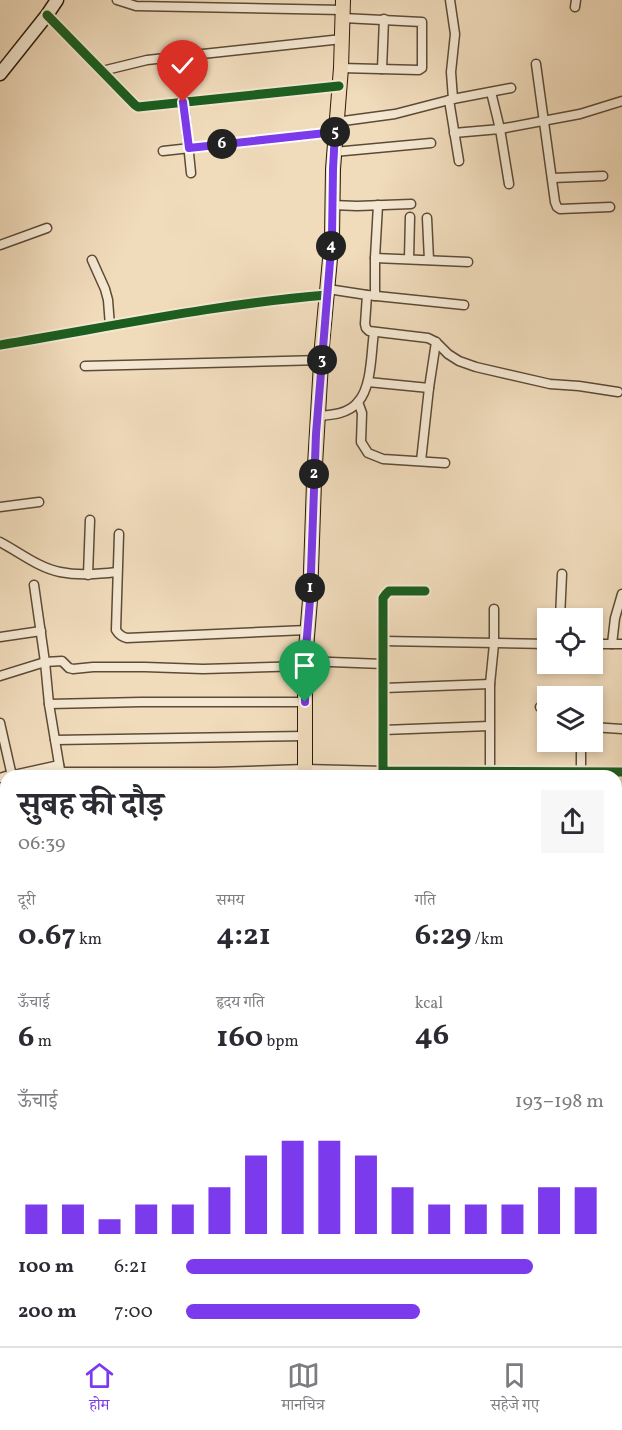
<!DOCTYPE html>
<html lang="hi">
<head>
<meta charset="utf-8">
<style>
	body { margin:0; font-family:Vollkorn,"Noto Serif Devanagari",serif; background:#f7f7f7; color:#2b2b33; height:100vh; display:flex; flex-direction:column; font-size:22px; white-space:nowrap }
	* { box-sizing:border-box; margin:0 }
	p { font-size:20px; color:#7c7c81 }
	.icon { flex:none; width:33px; height:33px; fill:none; stroke:currentColor; stroke-width:2; stroke-linecap:round; stroke-linejoin:round }
	.map { position:relative; flex:1; overflow:hidden }
	.drawer { position:absolute; left:0px; top:770px; width:622px; height:578px; display:flex; flex-direction:column; background:#fff; border-radius:18px 18px 0 0; box-shadow:0 3px 9px #0003 }
	.drawer>* { flex:none }
	.fabs { position:absolute; left:537px; top:608px; display:grid; gap:12px }
	.fabs a { display:grid; place-items:center; width:66px; height:66px; border-radius:0px; background:#fff; box-shadow:0 3px 9px #0003; font-size:30px }
	.pin { position:absolute; display:grid; place-items:center; width:51px; height:51px; color:#fff; margin:-62px -26px; border-radius:50% 50% 50% 0; rotate:-45deg; box-shadow:0 0 6px #0007 }
	.pin .icon { rotate:45deg }
	.km { position:absolute; width:30px; height:30px; margin:-15px; border-radius:50%; background:#222; color:#fff; font-size:16px; line-height:30px; text-align:center }
	.round { display:grid; place-items:center; flex:none; width:63px; height:63px; border-radius:0px; background:#f7f7f7 }
	.overview { display:flex; align-items:center; justify-content:space-between; height:102px; padding:0 18px }
	h1 { font-size:33px; font-weight:700; line-height:45px }
	.figures { display:grid; grid-template-columns:repeat(3,1fr); gap:9px; height:102px; padding:6px 18px }
	.figures div { display:grid; align-content:center }
	.figures b { font-size:30px; font-weight:700 }
	.figures small { font-size:16px; font-weight:400 }
	.figures p { font-size:16px }
	.chart { height:168px; padding:12px 18px }
	.chart p { display:flex; justify-content:space-between }
	.chart svg { width:100%; height:108px; margin-top:6px; stroke:#7c3aed; stroke-width:6 }
	ul { padding:0 18px; list-style:none; font-size:20px }
	li { display:grid; grid-template-columns:96px 72px 1fr; align-items:center; height:45px }
	li i { height:15px; border-radius:8px; background:#7c3aed }
	.dock { display:flex; justify-content:space-around; align-items:center; height:84px; border-top:2px solid #e1e1e2; background:#fff; font-size:16px; color:#7c7c81 }
	.dock a { display:grid; justify-items:center; gap:3px }
	.dock .on { color:#7c3aed }
	.map>svg:first-child { display:block }
	.lines { fill:none; stroke-linecap:round; stroke-linejoin:round }
	.street-casing { stroke:#5d4b35; stroke-width:11 }
	.secondary-casing { stroke:#2c1b08; stroke-width:15 }
	.primary-casing { stroke:#2c1b08; stroke-width:16 }
	.street { stroke:#f5e8d3; stroke-width:8 }
	.secondary { stroke:#f5e8d3; stroke-width:12 }
	.primary { stroke:#f0dbbb; stroke-width:14 }
	.cycleway-casing { stroke:#f5e8d3; stroke-width:13 }
	.cycleway { stroke:#1b5e20; stroke-width:9 }
	.route-casing { stroke:#fff; stroke-width:12 }
	.route { stroke:#7c3aed; stroke-width:8 }
</style>
</head>
<body>
<div class="map">
<svg width="622" height="1346" viewBox="0 0 622 1346">
	<rect width="100%" height="100%" fill="#f0dbbb"/>
	<filter id="stains"><feTurbulence type="fractalNoise" baseFrequency=".00333" numOctaves="4"/><feColorMatrix values="0 0 0 0 .2 0 0 0 0 .09 0 0 0 0 .02 0 0 0 .5 -.17"/></filter>
	<radialGradient id="worn" r=".72"><stop offset=".6" stop-color="#630" stop-opacity="0"/><stop offset="1" stop-color="#630" stop-opacity=".3"/></radialGradient>
	<g class="lines">
		<defs>
			<g id="street">
				<polyline points="117,0 136,6 343,10"/>
				<polyline points="450,0 455,34 451,72 453,99"/>
				<polyline points="575,7 576,0"/>
				<polyline points="47,15 135,105 138,107 339,86"/>
				<polyline points="179,56 191,173"/>
				<polyline points="536,64 555,202 557,207 560,209 610,207"/>
				<polyline points="341,68 419,70 422,68 422,22 343,18"/>
				<polyline points="382,69 384,19"/>
				<polyline points="102,71 147,60 342,39"/>
				<polyline points="491,92 500,129 580,114 622,101"/>
				<polyline points="449,100 459,161"/>
				<polyline points="336,122 395,114 453,99 511,88"/>
				<polyline points="454,133 500,129 509,184"/>
				<polyline points="163,151 335,132"/>
				<polyline points="334,152 431,143"/>
				<polyline points="552,178 603,176"/>
				<polyline points="332,205 357,206 411,204"/>
				<polyline points="427,218 429,260"/>
				<polyline points="0,245 47,228"/>
				<polyline points="375,258 468,262"/>
				<polyline points="409,259 410,217"/>
				<polyline points="92,260 105,289 108,300 110,326"/>
				<polyline points="328,289 367,295 464,305"/>
				<polyline points="367,295 365,324 366,328 369,331 428,338 436,342 448,354 459,361 476,367 550,384 579,386 618,392"/>
				<polyline points="375,296 375,258 378,205"/>
				<path d="M0 345C109 327 217 304 327 295"/>
				<polyline points="85,366 322,360"/>
				<polyline points="368,382 429,388"/>
				<polyline points="358,402 362,413 361,442 368,453 383,459 445,463"/>
				<path d="M318 416C332 415 348 414 358 402 372 387 371 352 374 332"/>
				<polyline points="421,461 429,388 436,342"/>
				<polyline points="0,507 39,502"/>
				<path d="M119 534 116 630C119 635 122 637 127 638L307 630"/>
				<path d="M0 542C19 552 39 568 60 572 79 576 98 574 117 572"/>
				<polyline points="88,575 90,520"/>
				<polyline points="34,585 45,662 49,704 61,776"/>
				<polyline points="425,591 389,591 386,594 383,598 383,771 622,772"/>
				<polyline points="560,618 562,574"/>
				<polyline points="0,637 41,631"/>
				<polyline points="383,641 548,644"/>
				<polyline points="592,644 622,644"/>
				<polyline points="612,644 615,618 622,594"/>
				<polyline points="305,661 383,664"/>
				<polyline points="0,676 45,662 62,661 69,668 73,669 93,667 145,667 203,669 305,666"/>
				<polyline points="384,688 490,684"/>
				<polyline points="49,704 141,702 305,702"/>
				<polyline points="540,707 548,708"/>
				<polyline points="0,723 12,776"/>
				<polyline points="592,727 622,729"/>
				<polyline points="383,730 489,726"/>
				<polyline points="55,740 306,736"/>
				<polyline points="60,772 215,772 305,769 383,771 383,775"/>
				<polyline points="9,776 59,765"/>
				<polyline points="490,776 490,684 494,644 494,609"/>
				<polyline points="581,776 581,741"/>
				<polyline points="0,778 6,776"/>
				<polyline points="0,855 6,854"/>
				<polyline points="616,866 622,867"/>
				<polyline points="0,910 6,933"/>
				<polyline points="616,929 617,929"/>
				<polyline points="0,941 6,939"/>
				<polyline points="616,973 622,974"/>
				<polyline points="0,986 6,984"/>
				<polyline points="616,1027 622,1019"/>
				<polyline points="0,1029 6,1027"/>
				<polyline points="3,1049 6,1048"/>
				<polyline points="616,1058 622,1059"/>
				<polyline points="0,1079 6,1079"/>
				<polyline points="0,1117 6,1118"/>
				<polyline points="0,1157 6,1158"/>
				<polyline points="0,1192 6,1192"/>
				<polyline points="0,1246 6,1247"/>
				<polyline points="0,1291 6,1292"/>
				<polyline points="485,1341 486,1346"/>
				<polyline points="527,1341 528,1346"/>
				<polyline points="447,1344 447,1346"/>
				<polyline points="36,1346 38,1341"/>
				<polyline points="566,1346 573,1343 573,1341"/>
			</g>
			<polyline id="secondary" points="0,74 47,15 57,0"/>
			<g id="primary">
				<polyline points="305,776 305,661 310,600 314,482 322,346 332,237 333,169 341,68 343,0"/>
				<polyline points="300,1341 300,1346"/>
			</g>
		</defs>
		<use href="#street" class="street-casing"/>
		<use href="#secondary" class="secondary-casing"/>
		<use href="#primary" class="primary-casing"/>
		<use href="#street" class="street"/>
		<use href="#secondary" class="secondary"/>
		<use href="#primary" class="primary"/>
		<defs>
			<g id="cycleway">
				<polyline points="47,15 135,105 138,107 339,86"/>
				<path d="M0 345C109 327 217 304 327 295"/>
				<polyline points="425,591 389,591 386,594 383,598 383,771 622,772"/>
			</g>
		</defs>
		<use href="#cycleway" class="cycleway-casing"/>
		<use href="#cycleway" class="cycleway"/>
	</g>
	<g class="lines">
		<defs>
			<polyline id="route" points="183,102 189,148 335,132 333,169 332,237 316,434 310,600 305,661 305,702"/>
		</defs>
		<use href="#route" class="route-casing"/>
		<use href="#route" class="route"/>
	</g>
	<rect width="100%" height="100%" filter="url(#stains)"/>
	<rect width="100%" height="100%" fill="url(#worn)"/>
</svg>
<div class="fabs">
<a><svg class="icon" aria-label="locate" viewBox="0 0 24 24"><circle cx="12" cy="12" r="6"/><path d="M12 2v4M12 18v4M2 12h4M18 12h4"/></svg></a>
<a><svg class="icon" aria-label="layers" viewBox="0 0 24 24"><path d="M12 4l9 5-9 5-9-5zM3 14l9 5 9-5"/></svg></a>
</div>
<div class="pin" style="left:305px;top:702px;background:#1e9e55"><svg class="icon" aria-label="arrive" viewBox="0 0 24 24"><path d="M6 21V4h12l-3 4 3 4H6"/></svg></div>
<div class="pin" style="left:183px;top:102px;background:#d93025"><svg class="icon" aria-label="check" viewBox="0 0 24 24"><path d="M5 12l5 5 9-10"/></svg></div>
<b class="km" style="left:310px;top:588px">1</b>
<b class="km" style="left:314px;top:474px">2</b>
<b class="km" style="left:322px;top:360px">3</b>
<b class="km" style="left:331px;top:246px">4</b>
<b class="km" style="left:335px;top:132px">5</b>
<b class="km" style="left:222px;top:144px">6</b>
<section class="drawer">
<div class="overview"><div><h1>सुबह की दौड़</h1><p>06:39</p></div><a class="round"><svg class="icon" aria-label="share" viewBox="0 0 24 24"><path d="M12 15V3M7 8l5-5 5 5M5 13v7h14v-7"/></svg></a></div>
<div class="figures">
<div><p>दूरी</p><b>0.67<small> km</small></b></div>
<div><p>समय</p><b>4:21</b></div>
<div><p>गति</p><b>6:29<small> /km</small></b></div>
</div>
<div class="figures">
<div><p>ऊँचाई</p><b>6<small> m</small></b></div>
<div><p>हृदय गति</p><b>160<small> bpm</small></b></div>
<div><p>kcal</p><b>46</b></div>
</div>
<div class="chart"><p><span>ऊँचाई</span>193–198 m</p>
<svg viewBox="0 0 160 44" preserveAspectRatio="none"><path d="M5 44V32M15 44V32M25 44V38M35 44V32M45 44V32M55 44V25M65 44V12M75 44V6M85 44V6M95 44V12M105 44V25M115 44V32M125 44V32M135 44V32M145 44V25M155 44V25"/></svg>
</div>
<ul>
<li><b>100 m</b>6:21<i style="width:83%"></i></li>
<li><b>200 m</b>7:00<i style="width:56%"></i></li>
</ul>
</section>
</div>
<nav class="dock">
<a class="on"><svg class="icon" aria-label="home" viewBox="0 0 24 24"><path d="M3 11l9-7 9 7M6 9v11h12V9"/></svg>होम</a>
<a><svg class="icon" aria-label="map" viewBox="0 0 24 24"><path d="M3 6l6-2 6 2 6-2v14l-6 2-6-2-6 2zM9 4v14M15 6v14"/></svg>मानचित्र</a>
<a><svg class="icon" aria-label="saved" viewBox="0 0 24 24"><path d="M7 4h10v16l-5-4-5 4z"/></svg>सहेजे गए</a>
</nav>
</body>
</html>
